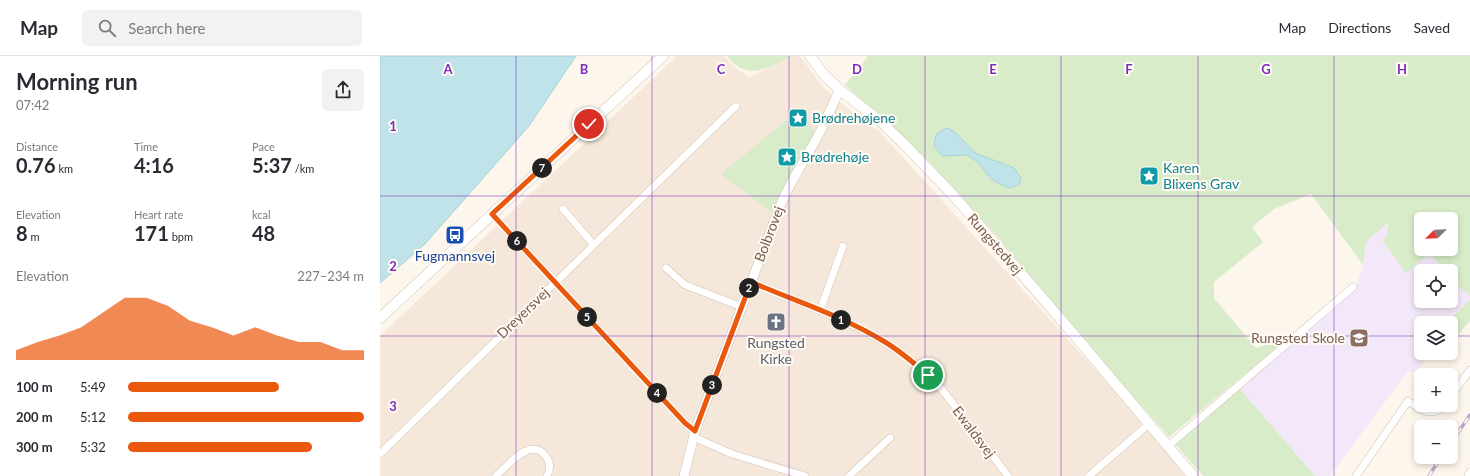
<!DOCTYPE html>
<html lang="en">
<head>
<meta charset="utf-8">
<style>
	body { margin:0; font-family:Lato,sans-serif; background:#f2f2f3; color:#2b2b33; height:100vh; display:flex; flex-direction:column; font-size:15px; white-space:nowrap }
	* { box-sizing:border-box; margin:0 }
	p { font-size:13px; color:#7c7c81 }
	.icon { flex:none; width:22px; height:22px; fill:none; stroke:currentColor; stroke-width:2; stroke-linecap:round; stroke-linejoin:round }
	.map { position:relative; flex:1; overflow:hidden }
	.drawer { display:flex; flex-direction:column; background:#fff; width:380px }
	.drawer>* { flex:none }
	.needle { width:26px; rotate:247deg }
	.controls { position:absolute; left:1034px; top:156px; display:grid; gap:8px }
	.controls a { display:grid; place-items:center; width:44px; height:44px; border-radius:6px; background:#fff; box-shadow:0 2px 6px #0003; font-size:20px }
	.pin { position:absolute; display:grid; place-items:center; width:34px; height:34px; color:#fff; margin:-17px; border:2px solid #fff; border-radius:50%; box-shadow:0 1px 4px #0007 }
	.km { position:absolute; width:20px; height:20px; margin:-10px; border-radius:50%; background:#222; color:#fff; font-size:11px; line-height:20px; text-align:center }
	.round { display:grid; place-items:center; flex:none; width:42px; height:42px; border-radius:6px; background:#f2f2f3 }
	.overview { display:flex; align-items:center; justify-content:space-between; height:68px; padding:0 16px }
	h1 { font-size:22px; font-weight:700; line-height:30px }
	.figures { display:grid; grid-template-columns:repeat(3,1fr); gap:6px; height:68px; padding:4px 16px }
	.figures div { display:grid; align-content:center }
	.figures b { font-size:20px; font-weight:700 }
	.figures small { font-size:11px; font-weight:400 }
	.figures p { font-size:11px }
	.chart { height:112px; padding:8px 16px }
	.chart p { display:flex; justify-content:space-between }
	.chart svg { width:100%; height:72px; margin-top:4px; fill:#ea580c; opacity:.7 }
	ul { padding:0 16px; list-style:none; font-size:13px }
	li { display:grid; grid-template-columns:64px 48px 1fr; align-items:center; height:30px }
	li i { height:10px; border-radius:5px; background:#ea580c }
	header { display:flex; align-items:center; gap:24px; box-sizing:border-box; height:56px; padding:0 20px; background:#fff; border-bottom:1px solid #e1e1e2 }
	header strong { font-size:19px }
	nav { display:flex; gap:22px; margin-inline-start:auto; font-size:14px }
	.search { width:280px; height:36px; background:#f2f2f3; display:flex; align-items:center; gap:10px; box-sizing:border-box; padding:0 14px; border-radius:6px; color:#7c7c81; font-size:15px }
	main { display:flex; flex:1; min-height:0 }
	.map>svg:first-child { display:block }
	.residential { fill:#f5e8da }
	.education { fill:#f3e8fa; fill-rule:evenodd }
	.green { fill:#d8ecc9; fill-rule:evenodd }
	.water { fill:#bfe3e8; stroke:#a5d3da }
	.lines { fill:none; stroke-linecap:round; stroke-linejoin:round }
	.minor-casing { stroke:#d1beb0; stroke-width:8 }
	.tertiary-casing { stroke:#d1beb0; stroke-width:10 }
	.secondary-casing { stroke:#d6c0b0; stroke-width:11 }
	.minor { stroke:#fff; stroke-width:7 }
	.tertiary { stroke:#fff; stroke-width:9 }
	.secondary { stroke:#fff; stroke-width:10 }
	.rail-casing { stroke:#b9a8c9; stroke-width:3.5 }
	.rail { stroke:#fffaf3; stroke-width:2; stroke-dasharray:6; stroke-linecap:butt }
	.route-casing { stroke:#fff; stroke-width:8 }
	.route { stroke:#ea580c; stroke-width:5 }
	.grid { fill:none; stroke:#7b2cbf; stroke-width:1; stroke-opacity:0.55 }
	.labels { text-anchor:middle; stroke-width:4; stroke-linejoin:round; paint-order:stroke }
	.culture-label { font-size:14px; fill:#0d838f; stroke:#fffaf3; text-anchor:start }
	.street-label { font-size:14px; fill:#7a5c4d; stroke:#fffaf3 }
	.transit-label { font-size:14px; fill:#164399; stroke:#fffaf3 }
	.education-label { font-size:14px; fill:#785e54; stroke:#fffaf3; text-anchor:end }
	.worship-label { font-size:14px; fill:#5b616d; stroke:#fffaf3 }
	.grid-label { font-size:13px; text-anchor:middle; font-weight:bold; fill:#7b2cbf; stroke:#fffaf3; stroke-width:4; stroke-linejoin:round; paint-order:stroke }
</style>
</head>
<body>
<header>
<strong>Map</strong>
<div class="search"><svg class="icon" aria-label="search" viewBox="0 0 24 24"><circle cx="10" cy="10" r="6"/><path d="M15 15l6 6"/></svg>Search here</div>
<nav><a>Map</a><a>Directions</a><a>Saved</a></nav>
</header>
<main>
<section class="drawer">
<div class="overview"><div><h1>Morning run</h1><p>07:42</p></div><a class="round"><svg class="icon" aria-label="share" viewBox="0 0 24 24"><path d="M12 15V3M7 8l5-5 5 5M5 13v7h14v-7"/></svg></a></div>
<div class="figures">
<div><p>Distance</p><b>0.76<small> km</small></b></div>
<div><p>Time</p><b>4:16</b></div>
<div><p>Pace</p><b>5:37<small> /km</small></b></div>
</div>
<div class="figures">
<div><p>Elevation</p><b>8<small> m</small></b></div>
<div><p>Heart rate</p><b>171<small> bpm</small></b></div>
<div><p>kcal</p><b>48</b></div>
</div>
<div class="chart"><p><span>Elevation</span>227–234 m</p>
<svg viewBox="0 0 160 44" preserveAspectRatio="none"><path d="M0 44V38L10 33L20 29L30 24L40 15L50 6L60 6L70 11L80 20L90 24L100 29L110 24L120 29L130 33L140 33L150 38L160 38V44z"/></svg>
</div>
<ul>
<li><b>100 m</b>5:49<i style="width:64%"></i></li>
<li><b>200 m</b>5:12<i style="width:100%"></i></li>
<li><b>300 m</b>5:32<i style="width:78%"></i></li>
</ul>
</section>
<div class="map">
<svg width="1090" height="420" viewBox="0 0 1090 420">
	<rect width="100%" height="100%" fill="#fdf6ec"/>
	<polygon class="residential" points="297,0 344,0 354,11 369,21 415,0 420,0 443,31 468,53 500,76 763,366 805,420 0,420 0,280"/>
	<path class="education" d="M1049 131 1090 178V244L1065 267H1041V297H1048L1037 316H1027L950 420H935L860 333 976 230 983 209 986 186ZM1041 163H1071V193H1041ZM1041 215H1071V245H1041Z"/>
	<g class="green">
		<path d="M347 0H413C390 11 367 27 347 0Z"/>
		<path d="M488 0H1090V240L1073 225 1071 215H1067L1049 198 1026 217 1003 185 1007 178 1008 168 1025 152 986 186 983 209 931 138 894 153 872 171 883 186 834 226V242L876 292 913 278 789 381 715 297 617 180 552 109 465 29ZM1041 163H1071V193H1041Z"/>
		<polygon points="418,54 435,75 391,156 341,118"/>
		<polygon points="1090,244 1090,265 1071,287 1071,267 1065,267"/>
		<polygon points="860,333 935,420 823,420 795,388"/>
	</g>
	<g class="water">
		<polygon points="0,0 196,0 149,70 44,189 0,227"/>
		<path d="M568 72 577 78 595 97 634 112 641 122 639 129 628 132 611 123 598 106 587 99 562 100 554 90C555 79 557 75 568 72Z"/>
	</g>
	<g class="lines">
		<defs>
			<g id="minor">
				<polyline points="183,153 213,188"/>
				<polyline points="112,158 305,367 315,375"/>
				<polyline points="286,212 305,229 362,251"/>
				<path d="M371 226C432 252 497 272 547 318 561 330 571 345 582 360 597 380 613 400 628 420"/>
				<polyline points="440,255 463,190"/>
				<polyline points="1071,340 1090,314"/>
				<polyline points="314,381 352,398 425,420"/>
				<polyline points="788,390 973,231"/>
				<polyline points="0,398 356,50"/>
				<path d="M116 420C128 409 152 378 167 402 171 408 170 414 167 420"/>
				<polyline points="469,420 510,382"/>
				<polyline points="709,420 769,368"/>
				<path d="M976 420 1028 345C1040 353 1053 363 1064 349"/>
				<polyline points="1088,420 1090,416"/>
			</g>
			<path id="tertiary" d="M304 420 315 375 400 150C411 124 427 101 440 76 447 63 452 48 460 34"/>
			<g id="secondary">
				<polyline points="430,0 445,20 460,34 500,65 524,88 573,139 696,281 813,420"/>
				<polyline points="0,262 283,0"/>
			</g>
		</defs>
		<use href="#minor" class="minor-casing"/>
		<use href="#tertiary" class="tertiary-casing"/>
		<use href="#secondary" class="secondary-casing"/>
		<use href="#minor" class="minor"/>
		<use href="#tertiary" class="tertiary"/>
		<use href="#secondary" class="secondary"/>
		<defs>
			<g id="rail">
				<polyline points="1071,387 1090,359"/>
				<polyline points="1049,420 1061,401"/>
			</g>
		</defs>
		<use href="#rail" class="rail-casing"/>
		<use href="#rail" class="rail"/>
	</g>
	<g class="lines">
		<defs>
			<path id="route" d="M209 68 112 158 305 367 315 375 371 226C415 245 463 260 505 286 520 295 534 307 548 319"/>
		</defs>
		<use href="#route" class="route-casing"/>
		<use href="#route" class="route"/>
	</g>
	<path class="grid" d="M136 0V420M272 0V420M409 0V420M545 0V420M681 0V420M818 0V420M954 0V420M0 140H1090M0 280H1041M1071 280H1090"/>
	<defs>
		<symbol id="sight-square" viewBox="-11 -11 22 22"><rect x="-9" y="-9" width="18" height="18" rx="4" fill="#0f9aa8" stroke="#fffaf3"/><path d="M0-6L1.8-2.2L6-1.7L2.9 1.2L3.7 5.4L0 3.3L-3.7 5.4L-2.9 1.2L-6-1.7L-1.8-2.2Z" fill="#fff"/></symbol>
		<symbol id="bus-square" viewBox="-11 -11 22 22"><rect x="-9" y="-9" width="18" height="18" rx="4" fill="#1a4fb4" stroke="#fffaf3"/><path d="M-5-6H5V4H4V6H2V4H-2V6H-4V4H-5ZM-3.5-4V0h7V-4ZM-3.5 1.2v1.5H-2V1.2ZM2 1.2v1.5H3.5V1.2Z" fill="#fff"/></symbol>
		<symbol id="church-square" viewBox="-11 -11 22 22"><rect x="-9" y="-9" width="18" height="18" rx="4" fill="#6b7280" stroke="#fffaf3"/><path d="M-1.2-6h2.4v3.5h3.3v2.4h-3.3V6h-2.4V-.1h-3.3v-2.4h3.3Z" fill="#fff"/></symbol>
		<symbol id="school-square" viewBox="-11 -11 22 22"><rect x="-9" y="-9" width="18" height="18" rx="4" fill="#8d6e63" stroke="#fffaf3"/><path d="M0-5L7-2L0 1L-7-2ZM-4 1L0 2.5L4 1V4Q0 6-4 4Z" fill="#fff"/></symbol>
	</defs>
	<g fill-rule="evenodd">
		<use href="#sight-square" x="407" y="51" width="22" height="22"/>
		<use href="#sight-square" x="396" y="90" width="22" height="22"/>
		<use href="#sight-square" x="758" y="109" width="22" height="22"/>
		<use href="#bus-square" x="64" y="168" width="22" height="22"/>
		<use href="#church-square" x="385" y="255" width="22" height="22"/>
		<use href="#school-square" x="968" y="271" width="22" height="22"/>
	</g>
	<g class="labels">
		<g class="culture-label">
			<text x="432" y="67">Brødrehøjene</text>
			<text x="421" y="106">Brødrehøje</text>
			<text x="783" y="117">Karen<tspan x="783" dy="16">Blixens Grav</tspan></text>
		</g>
		<g class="street-label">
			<text transform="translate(389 178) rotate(-69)" y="5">Bolbrovej</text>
			<text transform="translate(615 188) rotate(49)" y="5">Rungstedvej</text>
			<text transform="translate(143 257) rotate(-44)" y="5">Dreyersvej</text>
			<text transform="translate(594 376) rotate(53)" y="5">Ewaldsvej</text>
		</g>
		<g class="transit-label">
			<text x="75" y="205">Fugmannsvej</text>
		</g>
		<g class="education-label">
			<text x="965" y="287">Rungsted Skole</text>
		</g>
		<g class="worship-label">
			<text x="396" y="292">Rungsted<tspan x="396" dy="16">Kirke</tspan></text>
		</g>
	</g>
	<g class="grid-label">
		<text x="68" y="18">A</text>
		<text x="204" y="18">B</text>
		<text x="341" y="18">C</text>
		<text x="477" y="18">D</text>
		<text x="613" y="18">E</text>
		<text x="749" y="18">F</text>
		<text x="886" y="18">G</text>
		<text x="1022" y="18">H</text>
		<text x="13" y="75">1</text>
		<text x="13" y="215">2</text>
		<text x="13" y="355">3</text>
	</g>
</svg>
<div class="controls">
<a><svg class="needle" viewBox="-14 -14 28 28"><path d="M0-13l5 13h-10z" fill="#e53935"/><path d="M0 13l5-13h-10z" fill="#7c7c81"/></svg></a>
<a><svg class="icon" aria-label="locate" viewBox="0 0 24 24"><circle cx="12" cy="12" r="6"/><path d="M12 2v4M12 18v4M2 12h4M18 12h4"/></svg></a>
<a><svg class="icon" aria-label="layers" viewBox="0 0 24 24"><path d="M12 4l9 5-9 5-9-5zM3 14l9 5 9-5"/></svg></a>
<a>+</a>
<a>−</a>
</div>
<div class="pin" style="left:548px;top:319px;background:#1e9e55"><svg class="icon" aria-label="arrive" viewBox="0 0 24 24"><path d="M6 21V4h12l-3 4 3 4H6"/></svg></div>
<div class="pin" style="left:209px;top:68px;background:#d93025"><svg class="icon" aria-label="check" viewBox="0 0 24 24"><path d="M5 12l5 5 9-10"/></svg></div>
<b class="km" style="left:461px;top:264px">1</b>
<b class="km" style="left:369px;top:232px">2</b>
<b class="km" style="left:332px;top:329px">3</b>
<b class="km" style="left:277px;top:337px">4</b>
<b class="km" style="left:207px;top:261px">5</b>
<b class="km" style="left:137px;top:185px">6</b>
<b class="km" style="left:162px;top:112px">7</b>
</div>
</main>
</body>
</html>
